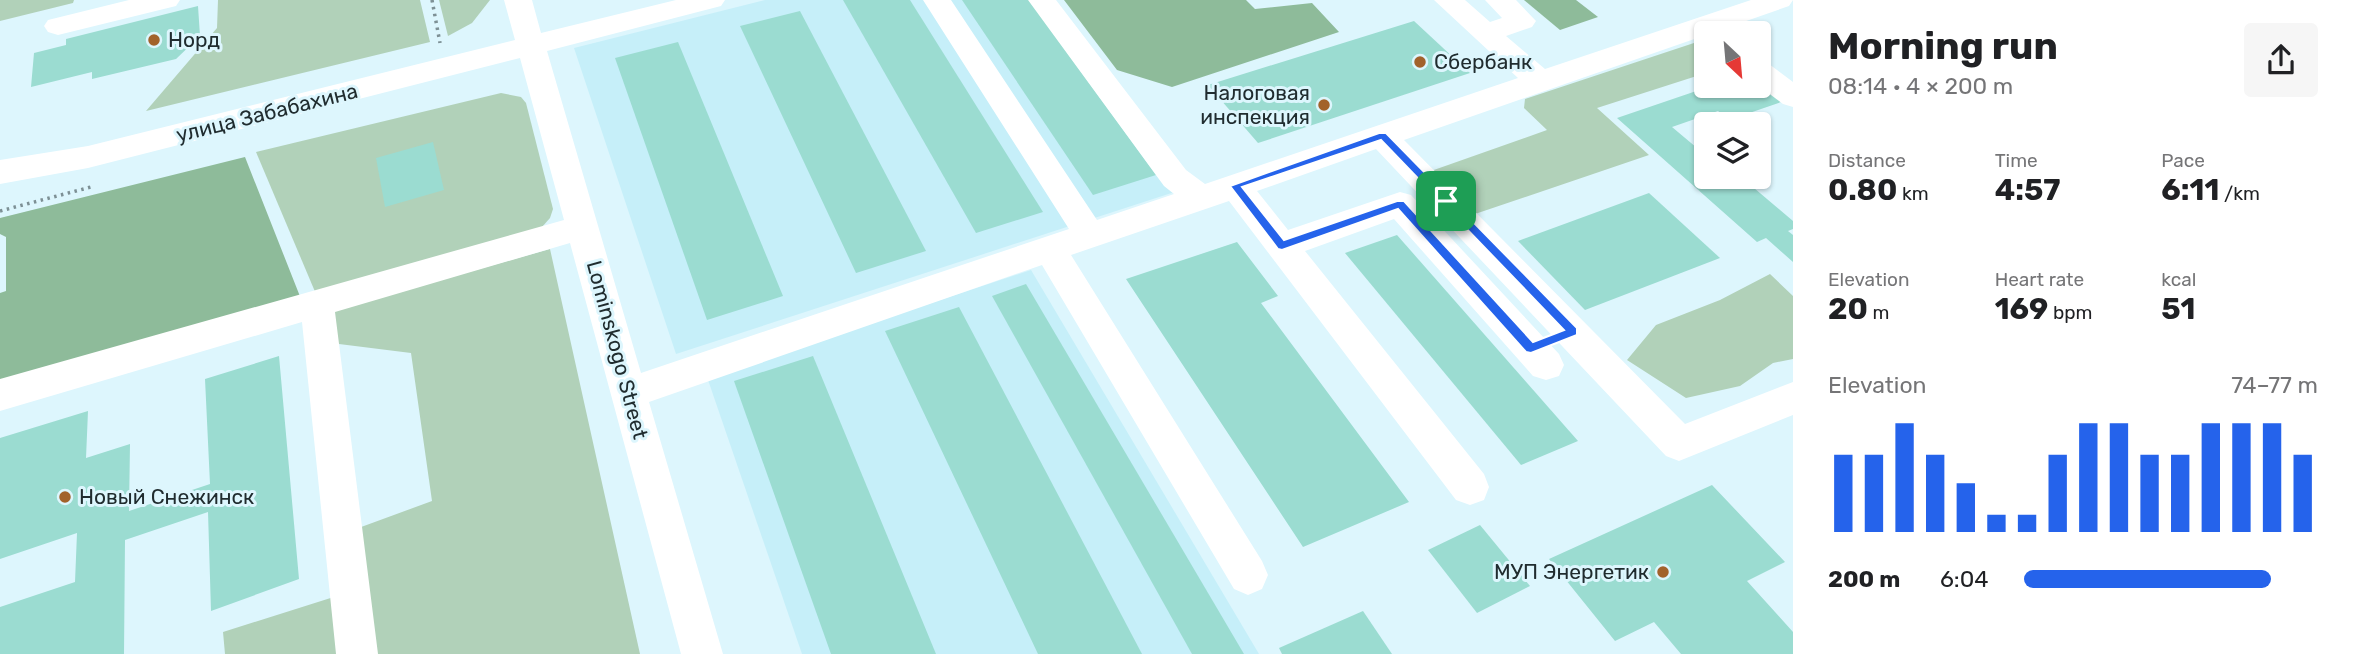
<!DOCTYPE html>
<html lang="en">
<head>
<meta charset="utf-8">
<style>
	body { margin:0; font-family:Rubik,sans-serif; background:#f6f6f6; color:#202124; height:100vh; display:flex; flex-direction:column; font-size:26px; white-space:nowrap }
	* { box-sizing:border-box; margin:0 }
	p { font-size:23px; color:#757577 }
	.icon { flex:none; width:38px; height:38px; fill:none; stroke:currentColor; stroke-width:2; stroke-linecap:round; stroke-linejoin:round }
	.map { position:relative; flex:1; overflow:hidden }
	.side { display:flex; flex-direction:column; background:#fff; width:560px }
	.side>* { flex:none }
	.needle { width:46px; rotate:154deg }
	.tools { position:absolute; left:1694px; top:21px; display:grid; gap:14px }
	.tools a { display:grid; place-items:center; width:77px; height:77px; border-radius:7px; background:#fff; box-shadow:0 2px 5px #0004; font-size:35px }
	.pin { position:absolute; display:grid; place-items:center; width:60px; height:60px; color:#fff; margin:-30px; border-radius:14px; box-shadow:0 4px 10px #0006 }
	.round { display:grid; place-items:center; flex:none; width:74px; height:74px; border-radius:7px; background:#f6f6f6 }
	.headline { display:flex; align-items:center; justify-content:space-between; height:119px; padding:0 35px }
	h1 { font-size:38px; font-weight:700; line-height:52px }
	.stats { display:grid; grid-template-columns:repeat(3,1fr); gap:10px; height:119px; padding:7px 35px }
	.stats div { display:grid; align-content:center }
	.stats b { font-size:30px; font-weight:700 }
	.stats small { font-size:19px; font-weight:400 }
	.stats p { font-size:19px }
	.chart { height:196px; padding:14px 35px }
	.chart p { display:flex; justify-content:space-between }
	.chart svg { width:100%; height:126px; margin-top:7px; stroke:#2563eb; stroke-width:6 }
	ul { padding:0 35px; list-style:none; font-size:23px }
	li { display:grid; grid-template-columns:112px 84px 1fr; align-items:center; height:52px }
	li i { height:18px; border-radius:9px; background:#2563eb }
	main { display:flex; flex:1; min-height:0 }
	.map>svg:first-child { display:block }
	.built { fill:#c6eff9 }
	.green { fill:#b1d1b9 }
	.forest { fill:#8ebb9a }
	.building { fill:#9bdcd1 }
	.lines { fill:none; stroke-linecap:round; stroke-linejoin:round }
	.path { stroke:#7d9095; stroke-width:3.5; stroke-dasharray:2.5 4.5; stroke-linecap:butt }
	.minor { fill:#fff; fill-rule:evenodd }
	.route { fill:#2563eb; stroke:#fff; stroke-width:2; fill-rule:evenodd }
	.poi-dot { fill:#a2622b; stroke:#ddf6fd; stroke-width:2.5 }
	.labels { text-anchor:middle; stroke-width:6; stroke-linejoin:round; paint-order:stroke }
	.poi-label { font-size:21px; fill:#202c2f; stroke:#ddf6fd; text-anchor:start }
	.street-label { font-size:21px; fill:#202c2f; stroke:#ddf6fd }
</style>
</head>
<body>
<main>
<div class="map">
<svg width="1793" height="654" viewBox="0 0 1793 654">
	<rect width="100%" height="100%" fill="#ddf6fd"/>
	<g class="built">
		<polygon points="765,0 1052,0 1193,186 676,354 574,48"/>
		<polygon points="1031,270 1259,654 802,654 707,377"/>
	</g>
	<g class="green">
		<polygon points="0,0 74,0 73,3 0,21"/>
		<polygon points="218,0 420,0 430,42 146,111 217,28"/>
		<polygon points="439,0 490,0 472,23 448,36"/>
		<polygon points="1706,39 1706,73 1597,108 1649,155 1475,214 1431,171 1547,130 1524,108 1525,99"/>
		<polygon points="501,93 521,97 526,103 553,209 550,218 542,227 316,294 256,152"/>
		<polygon points="550,249 640,654 225,654 223,632 359,589 353,530 432,501 411,353 331,343 326,312"/>
		<polygon points="1770,274 1793,296 1793,359 1773,363 1740,386 1686,398 1627,360 1656,325 1720,300"/>
	</g>
	<g class="forest">
		<polygon points="1064,0 1246,0 1255,9 1312,3 1339,32 1172,87 1117,70"/>
		<polygon points="1524,0 1576,0 1598,17 1560,30"/>
		<polygon points="245,157 303,304 0,393 0,293 6,291 6,237 0,234 0,218"/>
	</g>
	<g class="building">
		<polygon points="843,0 910,0 1043,212 976,233"/>
		<polygon points="962,0 1029,0 1156,175 1093,195"/>
		<polygon points="198,6 200,36 176,59 92,79 92,72 31,87 34,53 66,45 66,39"/>
		<polygon points="800,11 926,251 856,273 740,26"/>
		<polygon points="1414,21 1470,73 1258,143 1208,85"/>
		<polygon points="678,42 783,296 707,320 615,58"/>
		<polygon points="1759,78 1787,100 1729,120 1718,111 1672,127 1697,148 1706,147 1706,177 1741,177 1793,221 1793,229 1788,231 1793,235 1793,262 1766,238 1757,242 1617,118 1711,86 1759,86"/>
		<polygon points="433,142 444,190 385,207 376,158"/>
		<polygon points="1649,193 1720,258 1585,310 1518,241"/>
		<polygon points="1397,235 1578,441 1521,465 1345,253"/>
		<polygon points="1237,242 1278,296 1261,303 1409,502 1303,547 1126,279"/>
		<polygon points="1026,284 1244,654 1192,654 992,296"/>
		<polygon points="959,307 1142,654 1038,654 885,331"/>
		<polygon points="279,356 299,579 211,611 208,512 125,540 124,654 0,654 0,607 75,582 77,533 0,559 0,438 88,411 86,458 130,444 129,511 210,484 205,379"/>
		<polygon points="813,356 936,654 831,654 734,381"/>
		<polygon points="1712,485 1785,562 1747,581 1793,632 1793,654 1681,654 1654,622 1615,641 1549,559"/>
		<polygon points="1480,525 1530,586 1477,613 1428,550"/>
		<polygon points="1363,611 1392,654 1282,654 1279,648"/>
	</g>
	<g class="lines">
		<g class="path">
			<polyline points="432,0 440,43"/>
			<polyline points="0,211 91,187"/>
		</g>
		<g class="minor">
			<polygon points="129,0 180,0 176,6 58,35 48,32 44,26 48,20"/>
			<polygon points="504,0 532,0 541,33 676,0 725,0 721,6 547,51 641,373 1069,229 923,0 951,0 1097,220 1174,194 1164,186 1028,0 1056,0 1186,170 1205,184 1518,78 1434,0 1465,0 1490,22 1502,18 1485,0 1516,0 1536,21 1532,27 1506,36 1545,69 1751,0 1793,0 1789,6 1404,140 1685,424 1793,382 1793,415 1679,461 1666,456 1376,149 1257,191 1288,230 1400,192 1411,195 1559,354 1564,365 1559,376 1546,380 1533,376 1394,219 1305,251 1484,474 1489,487 1484,500 1470,505 1456,500 1229,201 1071,255 1262,561 1268,575 1262,589 1248,595 1234,589 1042,265 649,402 723,654 681,654 570,243 335,312 378,654 336,654 302,322 0,411 0,379 564,220 520,58 88,168 0,184 0,160 88,146 515,40"/>
			<polygon points="1759,61 1769,64 1793,82 1793,107 1783,104 1759,86"/>
		</g>
	</g>
	<path class="route" d="M1379 133H1386L1577 328V335L1531 353 1526 352 1398 209 1282 250 1278 249 1230 186ZM1381 140 1564 330 1533 342 1404 201H1397L1284 240 1242 187Z"/>
	<g class="poi-dot">
		<circle cx="154" cy="40" r="7"/>
		<circle cx="1420" cy="62" r="7"/>
		<circle cx="1324" cy="105" r="7"/>
		<circle cx="65" cy="497" r="7"/>
		<circle cx="1663" cy="572" r="7"/>
	</g>
	<g class="labels">
		<g class="poi-label">
			<text x="168" y="47">Норд</text>
			<text x="1434" y="69">Сбербанк</text>
			<text x="1310" y="100" text-anchor="end">Налоговая<tspan x="1310" dy="24">инспекция</tspan></text>
			<text x="79" y="504">Новый Снежинск</text>
			<text x="1649" y="579" text-anchor="end">МУП Энергетик</text>
		</g>
		<g class="street-label">
			<text transform="translate(267 113) rotate(-14)" y="7">улица Забабахина</text>
			<text transform="translate(617 350) rotate(75)" y="7">Lominskogo Street</text>
		</g>
	</g>
</svg>
<div class="tools">
<a><svg class="needle" viewBox="-14 -14 28 28"><path d="M0-13l5 13h-10z" fill="#e53935"/><path d="M0 13l5-13h-10z" fill="#757577"/></svg></a>
<a><svg class="icon" aria-label="layers" viewBox="0 0 24 24"><path d="M12 4l9 5-9 5-9-5zM3 14l9 5 9-5"/></svg></a>
</div>
<div class="pin" style="left:1446px;top:201px;background:#1e9e55"><svg class="icon" aria-label="arrive" viewBox="0 0 24 24"><path d="M6 21V4h12l-3 4 3 4H6"/></svg></div>
</div>
<section class="side">
<div class="headline"><div><h1>Morning run</h1><p>08:14 · 4 × 200 m</p></div><a class="round"><svg class="icon" aria-label="share" viewBox="0 0 24 24"><path d="M12 15V3M7 8l5-5 5 5M5 13v7h14v-7"/></svg></a></div>
<div class="stats">
<div><p>Distance</p><b>0.80<small> km</small></b></div>
<div><p>Time</p><b>4:57</b></div>
<div><p>Pace</p><b>6:11<small> /km</small></b></div>
</div>
<div class="stats">
<div><p>Elevation</p><b>20<small> m</small></b></div>
<div><p>Heart rate</p><b>169<small> bpm</small></b></div>
<div><p>kcal</p><b>51</b></div>
</div>
<div class="chart"><p><span>Elevation</span>74–77 m</p>
<svg viewBox="0 0 160 44" preserveAspectRatio="none"><path d="M5 44V17M15 44V17M25 44V6M35 44V17M45 44V27M55 44V38M65 44V38M75 44V17M85 44V6M95 44V6M105 44V17M115 44V17M125 44V6M135 44V6M145 44V6M155 44V17"/></svg>
</div>
<ul>
<li><b>200 m</b>6:04<i style="width:84%"></i></li>
</ul>
</section>
</main>
</body>
</html>
